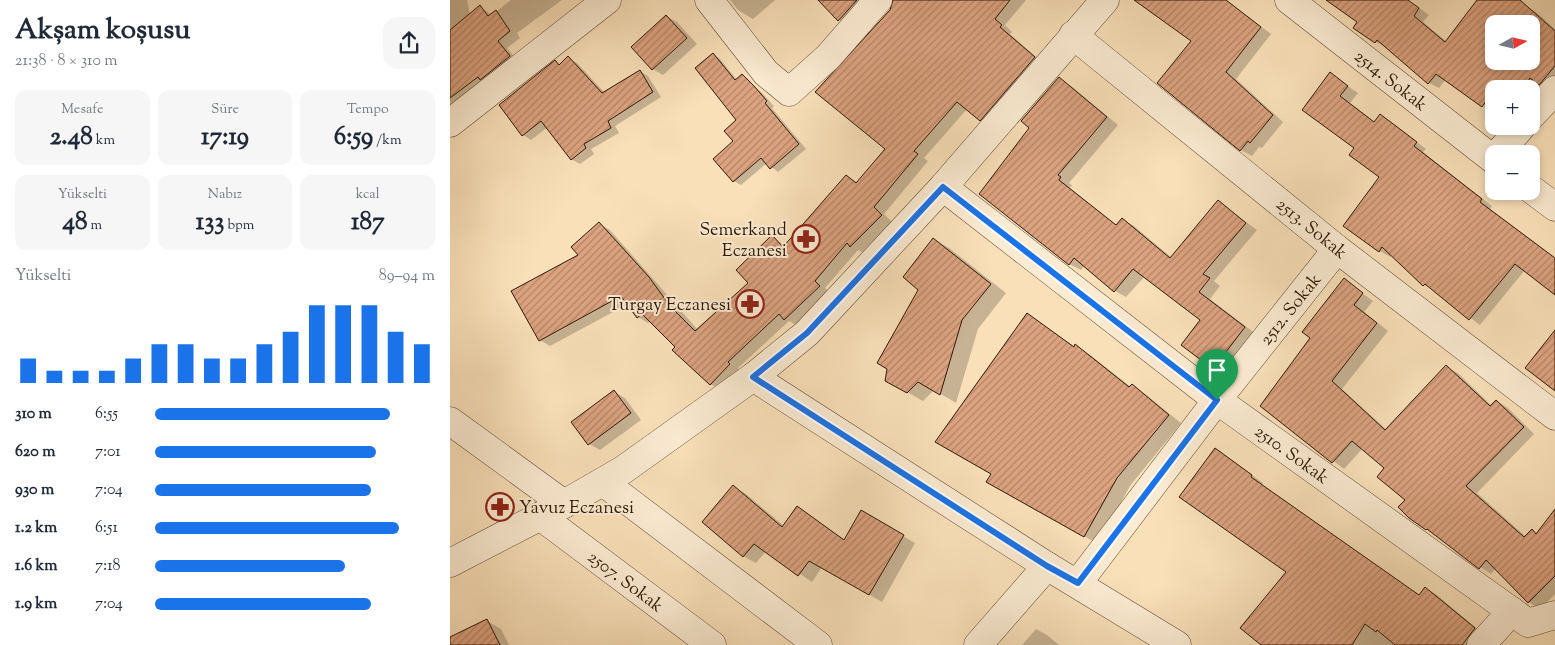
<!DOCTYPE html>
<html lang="tr">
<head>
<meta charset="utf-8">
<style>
	body { margin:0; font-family:"Sorts Mill Goudy",serif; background:#f6f6f7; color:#1f2937; height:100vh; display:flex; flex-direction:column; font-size:19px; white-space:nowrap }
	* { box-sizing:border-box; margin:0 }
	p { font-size:16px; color:#747a83 }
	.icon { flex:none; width:28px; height:28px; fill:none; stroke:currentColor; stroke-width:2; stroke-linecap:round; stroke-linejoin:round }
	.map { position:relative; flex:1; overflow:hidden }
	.sheet { display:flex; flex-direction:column; background:#fff; width:450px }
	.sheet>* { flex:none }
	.needle { width:32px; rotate:82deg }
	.buttons { position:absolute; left:1035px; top:15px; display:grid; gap:10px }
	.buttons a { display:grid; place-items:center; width:55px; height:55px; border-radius:10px; background:#fff; box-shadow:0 2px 8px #0003; font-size:25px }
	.pin { position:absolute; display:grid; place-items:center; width:42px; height:42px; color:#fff; margin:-51px -21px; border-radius:50% 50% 50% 0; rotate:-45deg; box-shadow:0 0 5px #0007 }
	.pin .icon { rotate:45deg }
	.round { display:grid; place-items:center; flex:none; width:52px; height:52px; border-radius:15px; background:#f6f6f7 }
	.head { display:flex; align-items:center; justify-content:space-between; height:85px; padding:0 15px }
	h1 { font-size:28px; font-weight:800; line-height:38px }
	.metrics { display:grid; grid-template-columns:repeat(3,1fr); gap:8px; height:85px; padding:5px 15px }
	.metrics div { display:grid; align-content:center; border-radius:12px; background:#f6f6f7; text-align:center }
	.metrics b { font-size:25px; font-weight:800 }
	.metrics small { font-size:14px; font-weight:400 }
	.metrics p { font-size:14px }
	.chart { height:140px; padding:10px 15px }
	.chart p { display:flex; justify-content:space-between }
	.chart svg { width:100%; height:90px; margin-top:5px; stroke:#1a73e8; stroke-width:6 }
	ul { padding:0 15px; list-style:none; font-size:16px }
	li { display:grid; grid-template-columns:80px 60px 1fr; align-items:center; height:38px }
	li i { height:12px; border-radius:6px; background:#1a73e8 }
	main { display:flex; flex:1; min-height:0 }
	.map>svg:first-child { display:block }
	.shadow { fill:#0003; fill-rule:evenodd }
	.building { fill:url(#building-hatch); stroke:#2f1906; fill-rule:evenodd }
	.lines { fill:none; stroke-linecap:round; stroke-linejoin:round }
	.minor-casing { stroke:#624b33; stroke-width:29 }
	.minor { stroke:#fbebd2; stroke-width:28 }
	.route-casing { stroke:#fff; stroke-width:10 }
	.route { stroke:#1a73e8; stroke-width:6 }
	.labels { text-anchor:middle; stroke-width:4; stroke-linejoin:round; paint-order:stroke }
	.street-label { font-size:18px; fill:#2f1906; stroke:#fbebd2 }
	.poi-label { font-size:18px; fill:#2f1906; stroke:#fbebd2; text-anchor:end }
</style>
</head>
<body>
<main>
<section class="sheet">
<div class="head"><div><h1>Akşam koşusu</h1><p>21:38 · 8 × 310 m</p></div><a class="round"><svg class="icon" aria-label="share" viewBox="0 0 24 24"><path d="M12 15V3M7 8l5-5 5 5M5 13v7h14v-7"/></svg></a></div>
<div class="metrics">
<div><p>Mesafe</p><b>2.48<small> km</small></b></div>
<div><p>Süre</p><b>17:19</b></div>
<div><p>Tempo</p><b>6:59<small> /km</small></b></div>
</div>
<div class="metrics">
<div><p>Yükselti</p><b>48<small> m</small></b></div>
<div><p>Nabız</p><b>133<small> bpm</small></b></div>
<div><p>kcal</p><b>187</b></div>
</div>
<div class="chart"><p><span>Yükselti</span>89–94 m</p>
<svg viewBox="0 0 160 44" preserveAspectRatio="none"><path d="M5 44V32M15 44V38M25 44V38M35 44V38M45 44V32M55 44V25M65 44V25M75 44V32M85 44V32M95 44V25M105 44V19M115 44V6M125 44V6M135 44V6M145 44V19M155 44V25"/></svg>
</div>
<ul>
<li><b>310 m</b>6:55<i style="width:84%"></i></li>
<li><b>620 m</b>7:01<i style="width:79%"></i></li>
<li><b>930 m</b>7:04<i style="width:77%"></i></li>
<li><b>1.2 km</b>6:51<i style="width:87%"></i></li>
<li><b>1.6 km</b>7:18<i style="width:68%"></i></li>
<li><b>1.9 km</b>7:04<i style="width:77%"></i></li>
</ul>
</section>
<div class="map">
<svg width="1105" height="645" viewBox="0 0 1105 645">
	<defs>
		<pattern id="building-hatch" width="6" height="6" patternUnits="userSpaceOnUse" patternTransform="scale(1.25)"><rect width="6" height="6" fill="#dca380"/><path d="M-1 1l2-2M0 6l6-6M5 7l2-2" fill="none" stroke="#b38467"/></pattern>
	</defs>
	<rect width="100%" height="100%" fill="#f9e0b9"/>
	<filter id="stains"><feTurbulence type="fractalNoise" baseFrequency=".004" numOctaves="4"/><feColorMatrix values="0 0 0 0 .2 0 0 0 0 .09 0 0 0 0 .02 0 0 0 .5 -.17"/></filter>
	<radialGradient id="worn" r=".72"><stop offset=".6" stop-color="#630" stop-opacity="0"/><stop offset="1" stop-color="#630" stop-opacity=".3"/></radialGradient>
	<g class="shadow">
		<polygon points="0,0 17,0 20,15 30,7 42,15 61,0 112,0 67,33 70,38 57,48 69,63 0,112"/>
		<polygon points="280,0 325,0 303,19 288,10"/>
		<polygon points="378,0 423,0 400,26 389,20 374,4"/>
		<polygon points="455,0 576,0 555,25 562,32 560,34 594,64 541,126 517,109 474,158 478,161 434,214 442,222 412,252 408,250 375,288 380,293 346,325 339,321 288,368 290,370 271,390 260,384 201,321 198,323 188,317 178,304 100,346 90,340 130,255 149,224 160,230 248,330 300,283 322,237 335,246 397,176 408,183 437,149"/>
		<polygon points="686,0 770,0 789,10 821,34 786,79 833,122 812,148 809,147 802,156 791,150 743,41"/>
		<path d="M878 0H958L979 15 973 22 997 42 1029 0H1065L1086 12 1105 29V83L1099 89 1090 84 1081 96V89H1044L1043 111 996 79 989 88 979 83 937 47 926 42 904 27 908 21ZM1044 24H1081V61H1044Z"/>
		<polygon points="216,16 227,22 247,44 213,75 203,69"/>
		<polygon points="263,54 270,59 287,80 292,75 311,92 324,106 322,108 356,149 328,172 317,163 291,185 284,181 288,120"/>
		<polygon points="118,58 127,63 155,93 190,71 198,76 211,97 165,126 169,133 141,149 144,154 130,164 121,159 98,127 81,140 73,135 105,62 111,65"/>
		<polygon points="880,74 908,93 900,103 925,122 930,116 941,122 976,149 973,152 1042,206 1040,209 1105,259 1105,293 1075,270 1030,325 984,290 974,285 942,255 940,257 930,251 895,226 930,177 906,148"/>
		<polygon points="609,79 621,86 668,125 619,183 622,185 620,188 667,226 673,220 684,226 722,258 769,202 807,230 764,281 770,286 760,299 806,334 775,375 763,368 752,319 695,276 676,297 665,291 635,265 631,270 619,264 580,128"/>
		<polygon points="483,239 499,248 556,293 528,329 506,403 484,390 473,401 436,380 439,368 470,289"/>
		<polygon points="894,280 923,301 914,312 938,331 892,389 937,430 996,367 1008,373 1042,406 1047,401 1058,408 1084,434 1027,493 1076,537 1082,531 1088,534 1105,511 1105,594 1090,609 1079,602 1046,568 1041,574 976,529 936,468 913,448 894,469 812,406 862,338"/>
		<polygon points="577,314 625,347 639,354 681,387 695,394 731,423 680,486 648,544 538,482 543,474"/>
		<polygon points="164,392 175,398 191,420 150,450 139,444"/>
		<polygon points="766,449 813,483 812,485 970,596 976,589 987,595 1036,636 1028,645 813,645 837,572"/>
		<polygon points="283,486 296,494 334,526 347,507 395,540 411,512 465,543 432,602 372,567 362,582 316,551 306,563 293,556"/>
		<polygon points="37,621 51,629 59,645 0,645 0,639"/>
		<polygon points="586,629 597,635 609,645 572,645"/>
	</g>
	<g class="building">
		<polygon points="368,0 407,0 388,21"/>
		<polygon points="443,0 560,0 545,19 552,25 550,27 585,57 530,121 507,102 464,151 468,154 424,207 432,215 400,247 397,243 365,281 370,286 334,320 329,314 278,362 280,364 260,385 222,350 225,347 192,314 187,318 171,296 89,341 61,291 128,255 121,247 149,222 199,277 220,306 245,331 298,283 286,270 322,235 333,247 396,175 406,183 435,149 365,92 440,10"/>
		<polygon points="684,0 776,0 811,27 776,72 823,115 800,143 798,141 790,151 707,83 741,41"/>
		<path d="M876 0H958L969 8 964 16 995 42 1027 0H1070L1105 31V66L1089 85 1080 78 1073 89H1044L1032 107 986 74 978 84 927 40 925 43 903 28 907 22ZM1044 24H1081V61H1044Z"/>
		<polygon points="30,5 38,16 46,10 60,31 48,41 60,56 30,80 28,77 0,98 0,30"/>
		<polygon points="216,15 237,38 202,70 181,47"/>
		<polygon points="263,53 285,80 292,74 304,86 317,101 315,103 349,144 320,169 311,158 283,182 263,159 283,141 274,131 286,120 245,68"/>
		<polygon points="118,56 152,93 190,70 203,92 158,121 161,128 134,144 136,148 121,160 91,121 72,136 49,105 105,60 109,65"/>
		<polygon points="880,72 898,86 890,96 924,122 930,114 967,142 964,146 1032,199 1030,202 1105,258 1105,295 1065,264 1019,320 975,284 973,286 932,247 929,252 893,226 929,177 899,155 904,148 852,110"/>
		<polygon points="609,77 657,117 608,175 611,177 609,180 666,225 672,218 720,258 768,200 796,223 753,274 760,278 749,292 795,327 763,369 731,345 750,320 683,269 664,292 624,258 619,265 529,194 579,128 571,121"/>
		<polygon points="483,238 541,284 512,320 490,395 468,382 457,393 435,381 437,369 427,363 468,290 453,277"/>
		<polygon points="894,278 913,293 904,305 927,323 882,381 935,430 996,365 1040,406 1046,400 1074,427 1016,486 1074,537 1082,529 1086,534 1105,509 1105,576 1078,603 1036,560 1029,569 977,529 976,530 959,518 948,507 955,500 927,477 934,468 902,441 882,463 810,406 860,338 852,332"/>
		<polygon points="577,313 624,347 625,344 679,387 682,384 719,415 667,478 634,537 536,482 541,474 485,442"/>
		<polygon points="1105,330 1105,391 1075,368"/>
		<polygon points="164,390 181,413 138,445 121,422"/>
		<polygon points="765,448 802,475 801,477 969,595 975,587 1025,628 1012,645 945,645 927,630 926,632 915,624 902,645 811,645 790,628 836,572 729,497"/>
		<polygon points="283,485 332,527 347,506 394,540 411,510 454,535 419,595 359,561 348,576 304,544 293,557 252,522"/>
		<polygon points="37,619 50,645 0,645 0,637"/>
	</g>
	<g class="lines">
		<defs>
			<g id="minor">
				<polyline points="259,0 316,73 339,92 378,57 428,0"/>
				<polyline points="839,0 1044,160"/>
				<polyline points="623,35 887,249 1105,416"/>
				<polyline points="1081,116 1105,90"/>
				<polyline points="0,123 157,0"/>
				<polyline points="1048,154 1072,126"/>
				<polyline points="493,187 767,400 1078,623 1105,615"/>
				<polyline points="1081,189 1105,207"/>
				<polyline points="303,377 597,566 727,645"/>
				<polyline points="0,421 114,504"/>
				<polyline points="153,482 368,645"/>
				<polyline points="90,516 262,645"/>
				<polyline points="0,563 114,504 173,470 303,377 357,333 493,187 655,0"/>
				<polyline points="628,583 767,400 887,249"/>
				<polyline points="528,645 597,566"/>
				<polyline points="1031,645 1062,611"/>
			</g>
		</defs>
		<use href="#minor" class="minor-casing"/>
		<use href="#minor" class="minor"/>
	</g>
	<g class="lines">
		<defs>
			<polygon id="route" points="493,187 767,400 628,583 597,566 303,377 357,333"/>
		</defs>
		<use href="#route" class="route-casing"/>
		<use href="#route" class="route"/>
	</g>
	<defs>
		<symbol id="pharmacy-ring" viewBox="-11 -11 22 22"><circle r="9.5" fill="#fbebd2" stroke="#8f2418" stroke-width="1.5"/><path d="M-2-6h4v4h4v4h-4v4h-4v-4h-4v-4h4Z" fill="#8f2418"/></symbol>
	</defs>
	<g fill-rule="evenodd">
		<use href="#pharmacy-ring" x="340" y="223" width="32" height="32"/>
		<use href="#pharmacy-ring" x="284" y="288" width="32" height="32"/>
		<use href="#pharmacy-ring" x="34" y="491" width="32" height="32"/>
	</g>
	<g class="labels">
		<g class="street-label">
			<text transform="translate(941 80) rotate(38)" y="6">2514. Sokak</text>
			<text transform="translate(862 228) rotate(39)" y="6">2513. Sokak</text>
			<text transform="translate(840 309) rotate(-51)" y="6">2512. Sokak</text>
			<text transform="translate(842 454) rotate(36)" y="6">2510. Sokak</text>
			<text transform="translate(176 581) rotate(37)" y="6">2507. Sokak</text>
		</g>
		<g class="poi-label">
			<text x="337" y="235">Semerkand<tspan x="337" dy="21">Eczanesi</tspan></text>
			<text x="281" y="310">Turgay Eczanesi</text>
			<text x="69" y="513" text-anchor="start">Yavuz Eczanesi</text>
		</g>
	</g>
	<rect width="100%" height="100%" filter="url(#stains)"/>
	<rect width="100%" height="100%" fill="url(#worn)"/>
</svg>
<div class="buttons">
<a><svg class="needle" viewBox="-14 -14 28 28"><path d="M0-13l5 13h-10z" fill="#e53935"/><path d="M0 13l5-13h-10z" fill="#747a83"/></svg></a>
<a>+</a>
<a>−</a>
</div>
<div class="pin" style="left:767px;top:400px;background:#1e9e55"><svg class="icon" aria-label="arrive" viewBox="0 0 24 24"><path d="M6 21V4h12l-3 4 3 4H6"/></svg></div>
</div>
</main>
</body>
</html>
